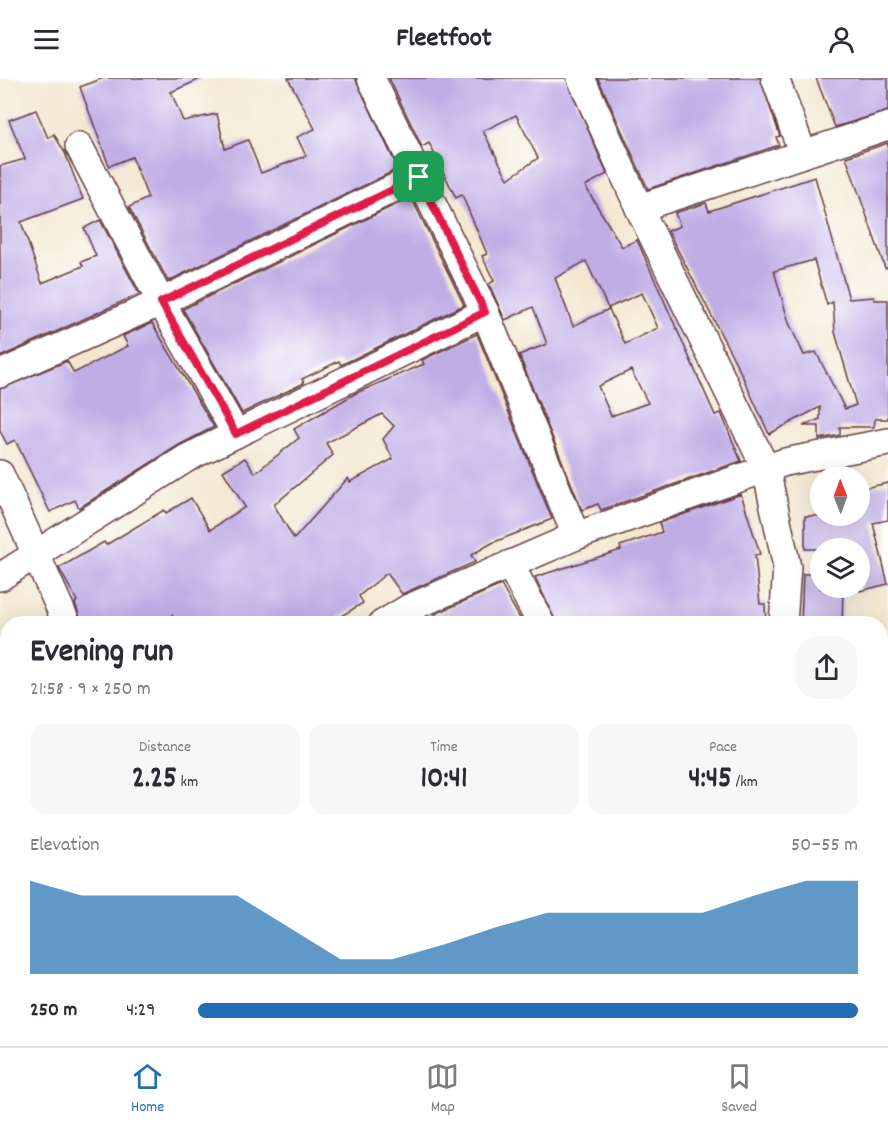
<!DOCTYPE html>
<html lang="en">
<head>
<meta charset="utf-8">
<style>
	body { margin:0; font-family:Dekko,sans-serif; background:#f7f7f7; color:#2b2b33; height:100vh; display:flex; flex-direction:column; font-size:22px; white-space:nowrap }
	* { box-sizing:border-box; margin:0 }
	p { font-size:20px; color:#7c7c81 }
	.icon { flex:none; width:33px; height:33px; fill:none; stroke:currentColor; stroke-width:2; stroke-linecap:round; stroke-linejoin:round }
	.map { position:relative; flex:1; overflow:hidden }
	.sheet { position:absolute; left:0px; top:538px; width:888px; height:430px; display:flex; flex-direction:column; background:#fff; border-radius:24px 24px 0 0; box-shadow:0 6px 24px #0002 }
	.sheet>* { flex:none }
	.needle { width:39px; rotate:359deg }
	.buttons { position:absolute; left:810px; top:388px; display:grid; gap:12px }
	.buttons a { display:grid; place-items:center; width:60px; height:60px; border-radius:50%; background:#fff; box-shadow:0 6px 24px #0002; font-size:30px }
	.pin { position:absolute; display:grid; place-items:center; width:51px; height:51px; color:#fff; margin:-26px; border-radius:12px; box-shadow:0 3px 9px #0006 }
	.round { display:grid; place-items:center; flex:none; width:63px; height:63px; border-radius:24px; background:#f7f7f7 }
	.head { display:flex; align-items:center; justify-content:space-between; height:102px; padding:0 30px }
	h1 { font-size:33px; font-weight:700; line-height:45px }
	.stats { display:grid; grid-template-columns:repeat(3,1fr); gap:9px; height:102px; padding:6px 30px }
	.stats div { display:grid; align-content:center; border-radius:15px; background:#f7f7f7; text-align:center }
	.stats b { font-size:30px; font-weight:700 }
	.stats small { font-size:16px; font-weight:400 }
	.stats p { font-size:16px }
	.chart { height:168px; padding:12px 30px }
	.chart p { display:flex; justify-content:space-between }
	.chart svg { width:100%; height:108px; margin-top:6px; fill:#1f6fb2; opacity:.7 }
	ul { padding:0 30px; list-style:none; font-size:20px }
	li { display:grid; grid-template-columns:96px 72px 1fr; align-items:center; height:45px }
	li i { height:15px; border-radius:8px; background:#1f6fb2 }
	header { display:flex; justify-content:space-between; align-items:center; height:78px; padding:0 30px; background:#fff; font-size:27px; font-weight:700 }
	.menu { display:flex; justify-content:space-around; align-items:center; height:84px; border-top:2px solid #e1e1e2; background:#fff; font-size:16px; color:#7c7c81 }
	.menu a { display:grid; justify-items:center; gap:3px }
	.menu .on { color:#1f6fb2 }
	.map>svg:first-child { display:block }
	.building { fill:#c1ade6; fill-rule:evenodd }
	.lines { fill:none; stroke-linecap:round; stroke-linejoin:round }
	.street-casing { stroke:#633d44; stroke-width:30 }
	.street { stroke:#fff; stroke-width:27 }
	.route-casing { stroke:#fff; stroke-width:12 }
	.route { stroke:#e11d48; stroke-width:8 }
</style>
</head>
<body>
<header><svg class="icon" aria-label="menu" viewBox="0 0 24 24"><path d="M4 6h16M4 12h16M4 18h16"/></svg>Fleetfoot<svg class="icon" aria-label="person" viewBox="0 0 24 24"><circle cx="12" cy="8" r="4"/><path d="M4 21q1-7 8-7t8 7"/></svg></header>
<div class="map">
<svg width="888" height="968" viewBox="0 0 888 968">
	<rect width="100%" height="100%" fill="#fff"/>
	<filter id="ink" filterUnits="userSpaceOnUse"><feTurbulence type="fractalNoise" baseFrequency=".0167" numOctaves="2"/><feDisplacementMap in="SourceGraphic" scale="12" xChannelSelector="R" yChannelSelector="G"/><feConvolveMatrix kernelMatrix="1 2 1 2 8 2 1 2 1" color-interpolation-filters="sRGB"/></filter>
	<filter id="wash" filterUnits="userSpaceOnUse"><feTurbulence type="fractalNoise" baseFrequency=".008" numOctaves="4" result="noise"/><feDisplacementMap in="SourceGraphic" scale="24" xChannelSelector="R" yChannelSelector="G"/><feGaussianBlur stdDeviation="1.35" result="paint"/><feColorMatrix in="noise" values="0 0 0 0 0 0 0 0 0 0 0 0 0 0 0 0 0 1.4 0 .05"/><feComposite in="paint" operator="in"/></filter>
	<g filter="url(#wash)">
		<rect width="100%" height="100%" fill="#f3e7d0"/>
		<g id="blocks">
			<g class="building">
				<polygon points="104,0 203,0 171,14 183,43 217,36 225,71 248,62 261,95 306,78 297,59 315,51 288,0 355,0 398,91 168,203 129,129 148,120 132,79 109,88 80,9"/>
				<path d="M389 0H566L607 96 585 108 622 169 637 162 715 337 721 335 741 383 601 432 598 426 582 432 519 277 547 266 533 229 505 242 489 206 494 203 482 178 487 176 462 117 456 120 429 65 422 69ZM516 37 538 80 508 101 483 53ZM586 183 608 230 642 215 658 250 625 266 609 231 573 248 555 200ZM631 292 648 325 611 338 598 308Z"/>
				<polygon points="598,0 760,0 780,58 776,59 779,67 648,111"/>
				<polygon points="816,0 888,0 888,33 835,49"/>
				<polygon points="36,32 48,60 54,56 65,75 83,121 21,144 42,205 83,188 81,184 96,178 84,150 100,142 139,216 0,279 0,88 25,81 9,42"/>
				<polygon points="888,65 888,190 885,190 846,79"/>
				<path d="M815 99 849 221 874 219 875 222H888V341H875L874 349H840V357L819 361V348H803L820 341V329L769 356 741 295 668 153 680 148 675 135 706 125 709 133ZM814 182 827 227 833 224 835 254 856 327 845 331 816 274 804 277 789 245 774 193Z"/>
				<polygon points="411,119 464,227 341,287 339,283 302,301 304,305 242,335 183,231"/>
				<polygon points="152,245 214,349 179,367 79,430 75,422 50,434 15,362 7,366 0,353 0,311 67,283 74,295 128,268 123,258"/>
				<path d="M477 256 552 441 492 465 471 477 475 484 402 516 387 495 359 518 363 525 328 546H178L172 537 158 546H82L75 525 77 523 59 490 104 464 106 467 164 432 166 435 191 420 210 452 245 429 223 393 245 380 255 395 299 360 294 351 356 315 424 286 422 282ZM382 336 394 348 383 361 393 381 350 404 348 400 294 461 274 427 333 377 326 365Z"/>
				<polygon points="888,405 888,442 873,445 888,506 860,513 860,471 805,471 805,438 860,438 860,411"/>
				<polygon points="741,416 760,476 755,477 760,526 765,526 766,546 557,546 535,499 621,472 620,468 662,454 659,445"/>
				<polygon points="803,496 820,496 820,510 843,510 842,546 801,546"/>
				<polygon points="501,507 523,546 440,546 435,536"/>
			</g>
		</g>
	</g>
	<g filter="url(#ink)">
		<use href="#blocks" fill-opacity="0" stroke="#633d44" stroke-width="1.5"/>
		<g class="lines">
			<defs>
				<g id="street">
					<polyline points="371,0 485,234 576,458"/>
					<polyline points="581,0 639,130 766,391 787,489 783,546"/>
					<polyline points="775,0 803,76"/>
					<polyline points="79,68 161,224 236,356"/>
					<polyline points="639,130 888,48"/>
					<polyline points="0,296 161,224 419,98"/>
					<polyline points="0,396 67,546"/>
					<polyline points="510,486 541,546"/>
					<polyline points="0,499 187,380 485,234"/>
					<polyline points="382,546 407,531 576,458 785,384 888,364"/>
					<polyline points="880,720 888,719"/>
					<polyline points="0,799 8,786"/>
					<polyline points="0,867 8,865"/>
					<polyline points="117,962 121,968"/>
					<polyline points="706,968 710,962"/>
				</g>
			</defs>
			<use href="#street" class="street-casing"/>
			<use href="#street" class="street"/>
		</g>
	</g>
	<g class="lines" filter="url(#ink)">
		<defs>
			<polygon id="route" points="419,99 485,234 236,356 161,224"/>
		</defs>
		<use href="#route" class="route-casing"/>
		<use href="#route" class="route"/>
	</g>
</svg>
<div class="buttons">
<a><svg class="needle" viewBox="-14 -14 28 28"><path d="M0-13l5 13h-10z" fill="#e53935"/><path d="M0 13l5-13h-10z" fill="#7c7c81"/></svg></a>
<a><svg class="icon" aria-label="layers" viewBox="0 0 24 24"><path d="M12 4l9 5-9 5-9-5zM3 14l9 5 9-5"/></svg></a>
</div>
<div class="pin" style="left:419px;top:99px;background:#1e9e55"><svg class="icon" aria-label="arrive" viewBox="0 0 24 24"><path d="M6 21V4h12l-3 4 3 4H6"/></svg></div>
<section class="sheet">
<div class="head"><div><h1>Evening run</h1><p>21:58 · 9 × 250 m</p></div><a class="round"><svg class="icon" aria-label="share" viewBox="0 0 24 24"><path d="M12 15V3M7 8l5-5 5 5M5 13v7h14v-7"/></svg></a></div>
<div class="stats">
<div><p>Distance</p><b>2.25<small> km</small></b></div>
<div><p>Time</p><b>10:41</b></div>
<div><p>Pace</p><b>4:45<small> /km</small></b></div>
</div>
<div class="chart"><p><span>Elevation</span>50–55 m</p>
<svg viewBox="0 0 160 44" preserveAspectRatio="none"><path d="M0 44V6L10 12L20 12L30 12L40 12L50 25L60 38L70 38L80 32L90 25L100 19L110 19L120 19L130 19L140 12L150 6L160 6V44z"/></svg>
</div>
<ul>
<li><b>250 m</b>4:29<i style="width:100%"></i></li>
</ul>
</section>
</div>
<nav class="menu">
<a class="on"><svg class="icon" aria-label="home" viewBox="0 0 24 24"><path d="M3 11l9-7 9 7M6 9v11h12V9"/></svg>Home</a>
<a><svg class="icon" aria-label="map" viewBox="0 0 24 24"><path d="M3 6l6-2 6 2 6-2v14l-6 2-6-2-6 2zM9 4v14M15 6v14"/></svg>Map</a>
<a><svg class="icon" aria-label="saved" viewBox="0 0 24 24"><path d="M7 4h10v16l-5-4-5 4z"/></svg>Saved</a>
</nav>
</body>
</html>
